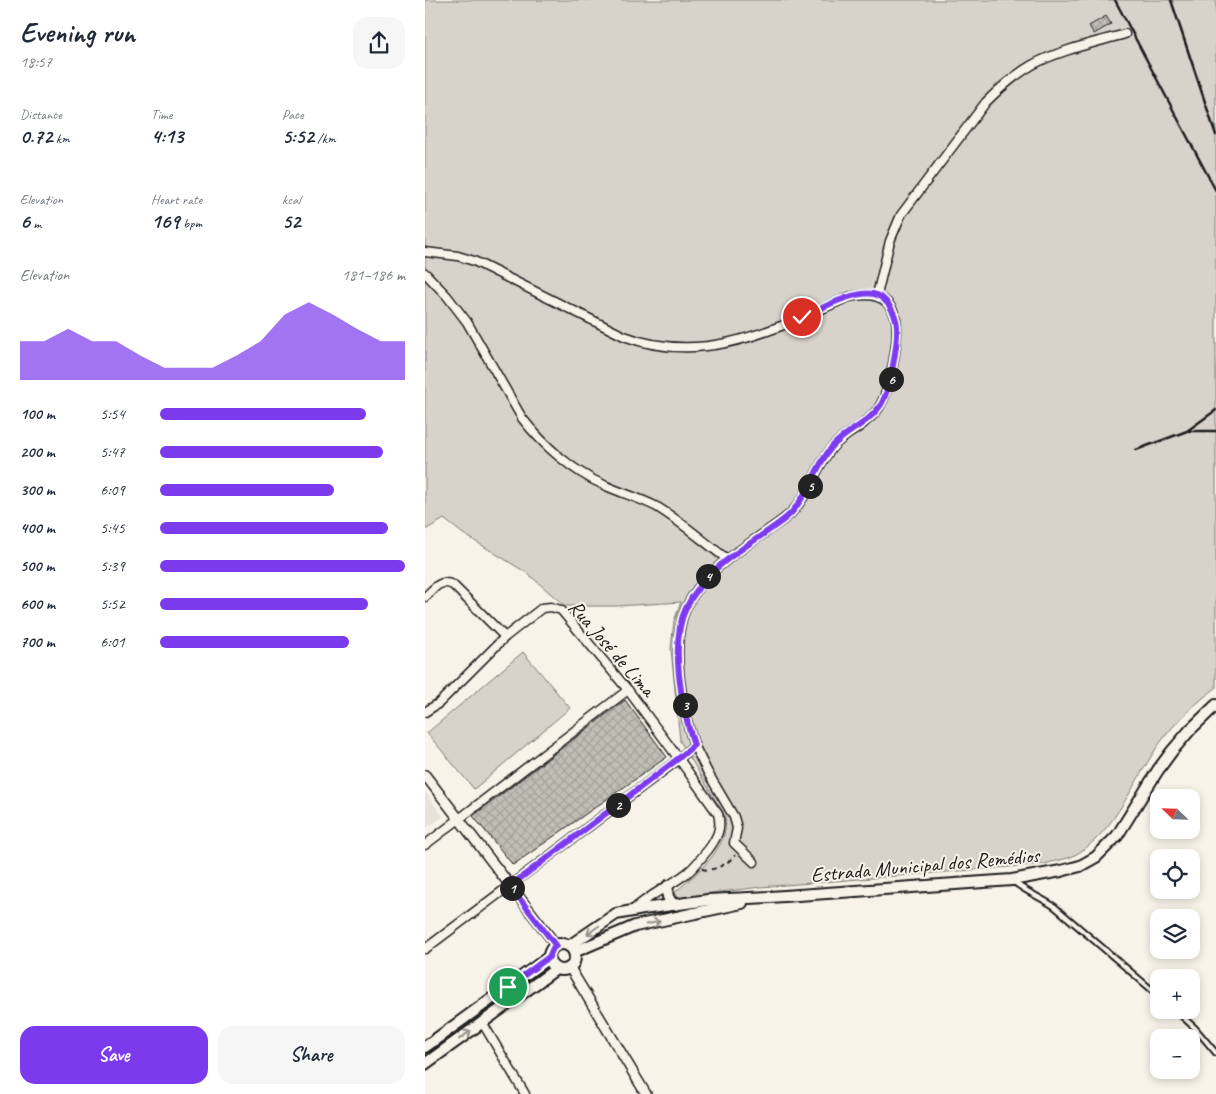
<!DOCTYPE html>
<html lang="en">
<head>
<meta charset="utf-8">
<style>
	body { margin:0; font-family:Caveat,sans-serif; background:#f6f6f7; color:#1f2937; height:100vh; display:flex; flex-direction:column; font-size:19px; white-space:nowrap }
	* { box-sizing:border-box; margin:0 }
	p { font-size:16px; color:#747a83 }
	.icon { flex:none; width:28px; height:28px; fill:none; stroke:currentColor; stroke-width:2; stroke-linecap:round; stroke-linejoin:round }
	.map { position:relative; flex:1; overflow:hidden }
	.panel { display:flex; flex-direction:column; background:#fff; width:425px }
	.panel>* { flex:none }
	.needle { width:32px; rotate:293deg }
	.tools { position:absolute; left:725px; top:789px; display:grid; gap:10px }
	.tools a { display:grid; place-items:center; width:50px; height:50px; border-radius:10px; background:#fff; box-shadow:0 2px 8px #0003; font-size:25px }
	.pin { position:absolute; display:grid; place-items:center; width:42px; height:42px; color:#fff; margin:-21px; border:2px solid #fff; border-radius:50%; box-shadow:0 1px 5px #0007 }
	.km { position:absolute; width:25px; height:25px; margin:-12px; border-radius:50%; background:#222; color:#fff; font-size:14px; line-height:25px; text-align:center }
	.round { display:grid; place-items:center; flex:none; width:52px; height:52px; border-radius:15px; background:#f6f6f7 }
	.summary { display:flex; align-items:center; justify-content:space-between; height:85px; padding:0 20px }
	h1 { font-size:28px; font-weight:700; line-height:38px }
	.figures { display:grid; grid-template-columns:repeat(3,1fr); gap:8px; height:85px; padding:5px 20px }
	.figures div { display:grid; align-content:center }
	.figures b { font-size:21px; font-weight:700 }
	.figures small { font-size:14px; font-weight:400 }
	.figures p { font-size:14px }
	.chart { height:140px; padding:10px 20px }
	.chart p { display:flex; justify-content:space-between }
	.chart svg { width:100%; height:90px; margin-top:5px; fill:#7c3aed; opacity:.7 }
	.action { display:flex; gap:10px; margin-top:auto; padding:10px 20px }
	.action a { flex:1; height:58px; border-radius:15px; background:#7c3aed; color:#fff; font-size:20px; font-weight:700; line-height:58px; text-align:center }
	.action a+a { background:#f6f6f7; color:#1f2937 }
	ul { padding:0 20px; list-style:none; font-size:16px }
	li { display:grid; grid-template-columns:80px 60px 1fr; align-items:center; height:38px }
	li i { height:12px; border-radius:6px; background:#7c3aed }
	main { display:flex; flex:1; min-height:0 }
	.map>svg:first-child { display:block }
	.built { fill:#e6e3d9 }
	.park { fill:#d7d3cb; stroke:#7a7874 }
	.building { fill:url(#building-cross-hatch); stroke:#1c1c1c }
	.lines { fill:none; stroke-linecap:round; stroke-linejoin:round }
	.service-casing { stroke:#1c1c1c; stroke-width:8 }
	.minor-casing { stroke:#1c1c1c; stroke-width:11 }
	.tertiary-casing { stroke:#1c1c1c; stroke-width:12 }
	.secondary-casing { stroke:#1c1c1c; stroke-width:14 }
	.path { stroke:#1c1c1c; stroke-width:2; stroke-dasharray:5 4; stroke-linecap:butt }
	.service { stroke:#f7f3e8; stroke-width:4 }
	.minor { stroke:#f7f3e8; stroke-width:8 }
	.tertiary { stroke:#f7f3e8; stroke-width:9 }
	.secondary { stroke:#f7f3e8; stroke-width:10 }
	.rail { stroke:#1c1c1c; stroke-width:2.5 }
	.oneway { stroke:#94928c }
	.route-casing { stroke:#fff; stroke-width:10 }
	.route { stroke:#7c3aed; stroke-width:6 }
	.labels { text-anchor:middle; stroke-width:4; stroke-linejoin:round; paint-order:stroke }
	.street-label { font-size:21px; fill:#1c1c1c; stroke:#f7f3e8 }
</style>
</head>
<body>
<main>
<section class="panel">
<div class="summary"><div><h1>Evening run</h1><p>18:57</p></div><a class="round"><svg class="icon" aria-label="share" viewBox="0 0 24 24"><path d="M12 15V3M7 8l5-5 5 5M5 13v7h14v-7"/></svg></a></div>
<div class="figures">
<div><p>Distance</p><b>0.72<small> km</small></b></div>
<div><p>Time</p><b>4:13</b></div>
<div><p>Pace</p><b>5:52<small> /km</small></b></div>
</div>
<div class="figures">
<div><p>Elevation</p><b>6<small> m</small></b></div>
<div><p>Heart rate</p><b>169<small> bpm</small></b></div>
<div><p>kcal</p><b>52</b></div>
</div>
<div class="chart"><p><span>Elevation</span>181–186 m</p>
<svg viewBox="0 0 160 44" preserveAspectRatio="none"><path d="M0 44V25L10 25L20 19L30 25L40 25L50 32L60 38L70 38L80 38L90 32L100 25L110 12L120 6L130 12L140 19L150 25L160 25V44z"/></svg>
</div>
<ul>
<li><b>100 m</b>5:54<i style="width:84%"></i></li>
<li><b>200 m</b>5:47<i style="width:91%"></i></li>
<li><b>300 m</b>6:09<i style="width:71%"></i></li>
<li><b>400 m</b>5:45<i style="width:93%"></i></li>
<li><b>500 m</b>5:39<i style="width:100%"></i></li>
<li><b>600 m</b>5:52<i style="width:85%"></i></li>
<li><b>700 m</b>6:01<i style="width:77%"></i></li>
</ul>
<div class="action"><a>Save</a><a>Share</a></div>
</section>
<div class="map">
<svg width="791" height="1094" viewBox="0 0 791 1094">
	<defs>
		<pattern id="building-cross-hatch" width="8" height="8" patternUnits="userSpaceOnUse" patternTransform="scale(1.25)"><rect width="8" height="8" fill="#c0beb5"/><path d="M0 0l8 8M0 8l8-8" fill="none" stroke="#a4a39b"/></pattern>
	</defs>
	<rect width="100%" height="100%" fill="#f7f3e8"/>
	<filter id="ink" filterUnits="userSpaceOnUse"><feTurbulence type="fractalNoise" baseFrequency=".02" numOctaves="2"/><feDisplacementMap in="SourceGraphic" scale="10" xChannelSelector="R" yChannelSelector="G"/><feConvolveMatrix kernelMatrix="1 2 1 2 8 2 1 2 1" color-interpolation-filters="sRGB"/></filter>
	<g filter="url(#ink)">
		<polygon class="built" points="0,791 18,817 0,829"/>
		<g class="park">
			<path d="M0 0H791V688C774 700 754 719 741 735 711 772 692 835 646 857 638 860 628 861 620 864L336 887 279 894 254 900 250 892C271 874 306 847 300 816L255 741 246 649 249 621 256 602 192 606H140L102 573 37 533 19 519 0 530Z"/>
			<polygon points="98,652 145,708 49,789 2,733"/>
		</g>
		<g class="building">
			<polygon points="681,16 686,24 669,34 664,26"/>
			<polygon points="200,700 242,757 88,865 48,816"/>
		</g>
		<g class="lines">
			<defs>
				<g id="service">
					<path d="M589 882C601 892 617 898 630 907L734 996"/>
					<polyline points="750,1010 770,1028 791,1053"/>
				</g>
				<g id="minor">
					<path d="M0 252 33 256 49 261 199 336C280 367 351 328 424 297 444 293 462 293 470 316 476 335 465 387 456 404 453 410 446 417 441 421 430 432 416 436 406 449 390 469 384 495 366 513 359 520 350 525 342 531 310 554 278 572 261 608 245 643 257 709 269 745L254 759 0 949"/>
					<path d="M0 273 22 296 42 322 97 418C118 445 147 471 179 485 196 493 215 498 232 507 257 522 279 542 302 559"/>
					<path d="M452 295 465 241 476 215 561 102C575 88 590 75 607 65 635 50 669 43 700 34"/>
					<path d="M0 597C10 588 14 579 28 585L80 637"/>
					<path d="M0 712 14 703 80 637 117 608 126 607 136 610 203 690 254 759 293 814C297 828 292 838 283 850 276 858 270 867 262 873 244 887 223 895 207 911"/>
					<polyline points="269,745 283,773 309,817 312,828 309,843 329,862"/>
					<polyline points="0,845 203,690"/>
					<polyline points="57,1022 100,1094"/>
				</g>
				<g id="tertiary">
					<polyline points="0,775 131,945"/>
					<polyline points="145,968 221,1094"/>
				</g>
				<g id="secondary">
					<path d="M243 886C241 895 243 899 249 905"/>
					<circle cx="137" cy="957" r="13"/>
					<polyline points="144,946 191,914 218,909 283,900 345,897 587,880 636,871 655,866 671,857 692,836 733,770 747,751 765,730 791,705"/>
					<polyline points="149,952 210,926 317,903"/>
					<polyline points="0,1047 124,957"/>
					<polyline points="0,1064 131,969"/>
				</g>
			</defs>
			<use href="#service" class="service-casing"/>
			<use href="#minor" class="minor-casing"/>
			<use href="#tertiary" class="tertiary-casing"/>
			<use href="#secondary" class="secondary-casing"/>
			<path class="path" d="M277 869C288 872 303 864 310 855"/>
			<use href="#service" class="service"/>
			<use href="#minor" class="minor"/>
			<use href="#tertiary" class="tertiary"/>
			<use href="#secondary" class="secondary"/>
			<g class="rail">
				<polyline points="690,0 791,191"/>
				<polyline points="746,0 791,135"/>
				<polyline points="764,431 791,431"/>
				<polyline points="711,450 762,431 791,410"/>
			</g>
		</g>
		<defs><path id="oneway-shaft" d="M-6 0H5M1.5-3L5.5 0L1.5 3" fill="none" stroke-width="1.6" stroke-linecap="round" stroke-linejoin="round" transform="scale(1.25)"/></defs>
		<g class="oneway">
			<use href="#oneway-shaft" transform="translate(228 923) rotate(-12)"/>
			<use href="#oneway-shaft" transform="translate(168 930) rotate(145)"/>
			<use href="#oneway-shaft" transform="translate(40 1035) rotate(-36)"/>
		</g>
	</g>
	<g class="lines" filter="url(#ink)">
		<defs>
			<path id="route" d="M83 987 124 957 128 948 131 946 85 886 254 758 269 745C257 709 244 643 261 608 280 570 310 554 343 531 351 525 360 520 367 512 384 493 390 468 406 448 420 431 442 425 455 406 465 392 473 343 472 326 471 314 463 300 452 295 433 288 395 309 377 317"/>
		</defs>
		<use href="#route" class="route-casing"/>
		<use href="#route" class="route"/>
	</g>
	<g class="labels">
		<g class="street-label">
			<text transform="translate(187 648) rotate(49)" y="7">Rua José de Lima</text>
			<text transform="translate(500 865) rotate(-5)" y="7">Estrada Municipal dos Remédios</text>
		</g>
	</g>
</svg>
<div class="tools">
<a><svg class="needle" viewBox="-14 -14 28 28"><path d="M0-13l5 13h-10z" fill="#e53935"/><path d="M0 13l5-13h-10z" fill="#747a83"/></svg></a>
<a><svg class="icon" aria-label="locate" viewBox="0 0 24 24"><circle cx="12" cy="12" r="6"/><path d="M12 2v4M12 18v4M2 12h4M18 12h4"/></svg></a>
<a><svg class="icon" aria-label="layers" viewBox="0 0 24 24"><path d="M12 4l9 5-9 5-9-5zM3 14l9 5 9-5"/></svg></a>
<a>+</a>
<a>−</a>
</div>
<div class="pin" style="left:83px;top:987px;background:#1e9e55"><svg class="icon" aria-label="arrive" viewBox="0 0 24 24"><path d="M6 21V4h12l-3 4 3 4H6"/></svg></div>
<div class="pin" style="left:377px;top:317px;background:#d93025"><svg class="icon" aria-label="check" viewBox="0 0 24 24"><path d="M5 12l5 5 9-10"/></svg></div>
<b class="km" style="left:87px;top:888px">1</b>
<b class="km" style="left:193px;top:805px">2</b>
<b class="km" style="left:260px;top:705px">3</b>
<b class="km" style="left:283px;top:576px">4</b>
<b class="km" style="left:385px;top:486px">5</b>
<b class="km" style="left:466px;top:379px">6</b>
</div>
</main>
</body>
</html>
